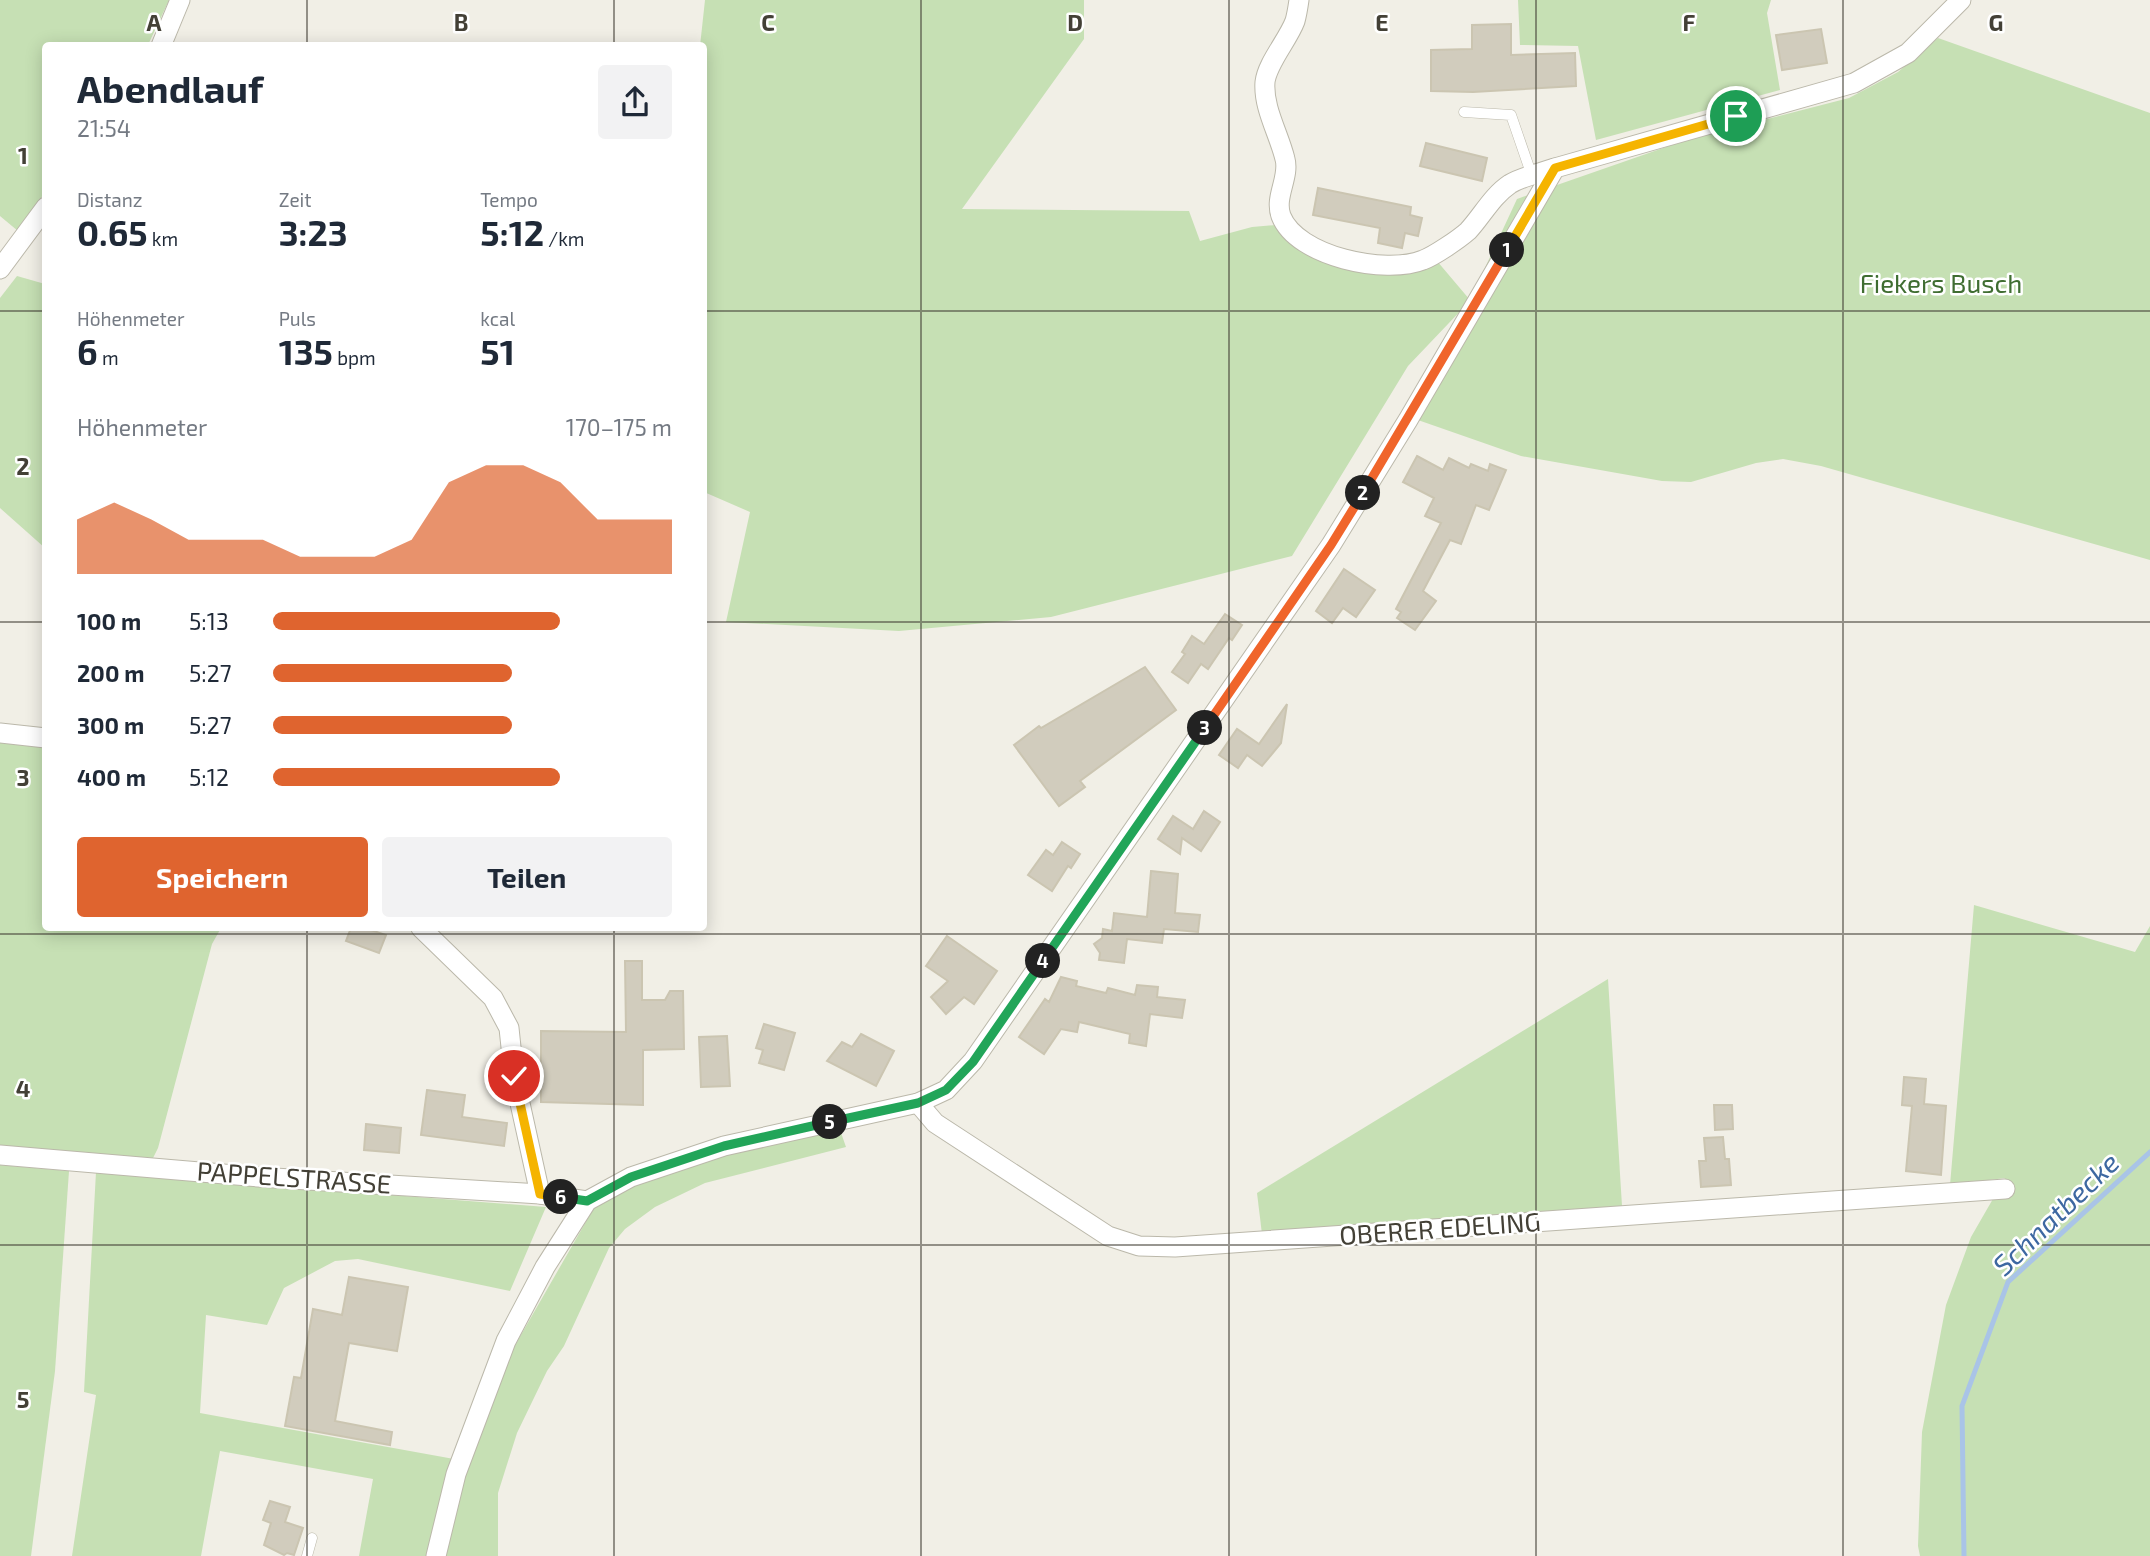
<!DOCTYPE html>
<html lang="de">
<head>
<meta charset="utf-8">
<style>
	body { margin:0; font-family:"Exo 2",sans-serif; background:#f2f2f3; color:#1f2937; height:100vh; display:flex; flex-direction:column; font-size:26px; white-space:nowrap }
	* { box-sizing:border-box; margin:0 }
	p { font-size:23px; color:#747a83 }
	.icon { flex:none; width:38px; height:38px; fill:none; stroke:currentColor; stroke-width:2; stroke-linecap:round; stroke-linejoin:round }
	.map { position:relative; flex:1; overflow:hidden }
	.details { position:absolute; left:42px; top:42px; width:665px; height:889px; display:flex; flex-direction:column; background:#fff; border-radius:7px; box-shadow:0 4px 18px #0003 }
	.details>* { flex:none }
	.pin { position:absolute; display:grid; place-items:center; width:60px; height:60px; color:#fff; margin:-30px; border:4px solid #fff; border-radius:50%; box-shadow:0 2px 7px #0007 }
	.km { position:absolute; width:35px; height:35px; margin:-18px; border-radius:50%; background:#222; color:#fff; font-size:19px; line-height:35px; text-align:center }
	.round { display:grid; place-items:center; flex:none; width:74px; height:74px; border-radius:7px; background:#f2f2f3 }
	.overview { display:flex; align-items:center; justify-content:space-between; height:119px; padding:0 35px }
	h1 { font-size:38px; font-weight:700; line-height:52px }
	.stats { display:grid; grid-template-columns:repeat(3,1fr); gap:10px; height:119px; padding:7px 35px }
	.stats div { display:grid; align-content:center }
	.stats b { font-size:35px; font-weight:700 }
	.stats small { font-size:19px; font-weight:400 }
	.stats p { font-size:19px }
	.chart { height:196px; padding:14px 35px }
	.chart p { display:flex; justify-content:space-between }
	.chart svg { width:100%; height:126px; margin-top:7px; fill:#df642f; opacity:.7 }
	.button { display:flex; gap:14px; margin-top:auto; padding:14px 35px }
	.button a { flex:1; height:80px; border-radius:7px; background:#df642f; color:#fff; font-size:28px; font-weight:700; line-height:80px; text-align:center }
	.button a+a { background:#f2f2f3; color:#1f2937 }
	ul { padding:0 35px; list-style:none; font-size:23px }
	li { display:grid; grid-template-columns:112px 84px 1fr; align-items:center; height:52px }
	li i { height:18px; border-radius:9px; background:#df642f }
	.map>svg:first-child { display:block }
	.green { fill:#c6e0b4 }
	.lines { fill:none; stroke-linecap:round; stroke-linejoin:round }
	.stream { stroke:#a9c4e7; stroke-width:5 }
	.building { fill:#d1ccbd; stroke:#cbc5b1; stroke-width:2 }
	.lane-casing { stroke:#bbb8aa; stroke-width:11 }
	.street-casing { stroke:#bbb8aa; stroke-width:21 }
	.lane { stroke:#fff; stroke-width:10 }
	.street { stroke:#fff; stroke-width:19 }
	.split-1-casing { stroke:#fff; stroke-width:14 }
	.split-2-casing { stroke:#fff; stroke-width:14 }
	.split-3-casing { stroke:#fff; stroke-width:14 }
	.split-4-casing { stroke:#fff; stroke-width:14 }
	.split-5-casing { stroke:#fff; stroke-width:14 }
	.split-6-casing { stroke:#fff; stroke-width:14 }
	.split-7-casing { stroke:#fff; stroke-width:14 }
	.split-1 { stroke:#f5b400; stroke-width:9 }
	.split-2 { stroke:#f0652b; stroke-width:9 }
	.split-3 { stroke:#f0652b; stroke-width:9 }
	.split-4 { stroke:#22a559; stroke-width:9 }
	.split-5 { stroke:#22a559; stroke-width:9 }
	.split-6 { stroke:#22a559; stroke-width:9 }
	.split-7 { stroke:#f5b400; stroke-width:9 }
	.grid { fill:none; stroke:#434036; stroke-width:2; stroke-opacity:0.55 }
	.labels { text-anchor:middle; stroke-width:5; stroke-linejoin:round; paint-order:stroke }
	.park-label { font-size:26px; fill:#3f6d31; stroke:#fff }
	.street-label { font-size:26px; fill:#434036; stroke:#fff }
	.water-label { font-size:28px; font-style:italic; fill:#3d68a1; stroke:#fff }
	.grid-label { font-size:23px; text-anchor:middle; font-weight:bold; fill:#434036; stroke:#fff; stroke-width:5; stroke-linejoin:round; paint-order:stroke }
</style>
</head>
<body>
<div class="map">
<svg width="2150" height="1556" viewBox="0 0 2150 1556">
	<rect width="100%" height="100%" fill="#f1efe6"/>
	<g class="green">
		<polygon points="0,0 169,0 148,45 46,46 45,192 18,231 0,216"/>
		<polygon points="705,0 1084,0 1084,39 962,209 1189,211 1200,241 1252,227 1276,225 1293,245 1340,266 1437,261 1470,300 1517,199 1689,139 1849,98 1898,72 1938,38 2150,113 2150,560 1821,466 1783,459 1756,463 1691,482 1662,481 1521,456 1415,419 1468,303 1408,366 1292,556 1051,617 899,631 726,622 750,512 704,492 704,46 700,46"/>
		<polygon points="1518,0 1771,0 1767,13 1780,90 1596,140 1578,46 1520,45"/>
		<polygon points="17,276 45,284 45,548 0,508 0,298"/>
		<polygon points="0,737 45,744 46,928 221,928 212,944 158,1148 153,1158 0,1148"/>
		<polygon points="1974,905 2135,952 2150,926 2150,1556 1920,1556 1918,1546 1922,1432 1946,1305 1971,1237 2005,1178 1950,1185"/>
		<polygon points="1608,979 1622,1206 1262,1234 1257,1193"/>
		<polygon points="839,1127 846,1147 705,1183 655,1207 625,1229 609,1248 564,1346 547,1371 517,1433 498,1493 498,1556 445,1556 464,1478 514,1347 595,1206 637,1182 730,1152"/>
		<polygon points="0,1165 69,1171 55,1371 31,1556 0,1556"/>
		<polygon points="96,1172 546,1207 510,1291 358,1259 335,1261 284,1288 267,1325 206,1315 200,1413 454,1459 431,1556 359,1556 373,1479 220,1451 201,1556 72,1556 96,1395 84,1392"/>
	</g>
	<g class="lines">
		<polyline class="stream" points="1964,1556 1962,1406 2008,1282 2150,1152"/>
	</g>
	<g class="building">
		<polygon points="1511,24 1511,55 1575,53 1576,86 1473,92 1431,91 1431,50 1472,49 1472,25"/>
		<polygon points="1821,29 1827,63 1782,70 1776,35"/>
		<polygon points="1426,143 1487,158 1482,181 1420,166"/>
		<polygon points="1318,188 1411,207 1410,215 1422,218 1418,236 1405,233 1402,248 1378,243 1380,228 1313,215"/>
		<polygon points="1417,456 1443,470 1449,458 1469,468 1471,464 1488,471 1490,464 1506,470 1489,510 1476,505 1461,544 1450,540 1423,591 1436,601 1415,630 1397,618 1401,612 1396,609 1441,523 1425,516 1434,498 1403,482"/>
		<polygon points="1344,569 1375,590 1356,617 1343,608 1332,623 1316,611"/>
		<polygon points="1225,614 1242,625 1232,640 1229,638 1208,669 1201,664 1188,683 1172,672 1185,654 1182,652 1192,636 1204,644"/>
		<polygon points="1145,667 1176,710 1080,781 1085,787 1059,806 1014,745 1039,726 1041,728"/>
		<polygon points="1287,704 1281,743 1262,766 1247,755 1238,768 1219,755 1237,729 1259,744"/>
		<polygon points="1204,811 1220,822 1201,851 1182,838 1180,854 1158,839 1173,816 1193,829"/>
		<polygon points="1062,842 1080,854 1071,868 1068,866 1052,891 1028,875 1046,850 1053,855"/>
		<polygon points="1151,871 1178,874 1175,913 1200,915 1198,932 1164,929 1162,943 1127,939 1124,963 1099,960 1100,953 1094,944 1102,938 1103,929 1112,931 1114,913 1147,917"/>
		<polygon points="351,928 365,928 386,935 379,953 346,941"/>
		<polygon points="947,936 997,971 974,1004 964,997 946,1014 931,997 948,981 926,966"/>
		<polygon points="625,961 642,961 642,1000 665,1000 670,991 683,991 684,1049 643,1050 643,1105 541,1102 541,1031 626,1032"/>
		<polygon points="1061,977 1077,981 1076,986 1106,993 1108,988 1135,995 1137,985 1158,987 1157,997 1185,1000 1182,1018 1150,1014 1146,1046 1129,1043 1130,1034 1079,1022 1077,1032 1061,1029 1044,1054 1019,1037 1045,999 1049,1002"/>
		<polygon points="764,1024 795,1033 784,1070 759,1063 763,1050 756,1048"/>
		<polygon points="861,1034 894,1051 876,1086 827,1061 842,1042 852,1047"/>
		<polygon points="727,1036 730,1086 701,1087 699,1037"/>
		<polygon points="1904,1077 1926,1079 1924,1104 1946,1106 1941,1175 1906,1171 1912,1106 1902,1105"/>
		<polygon points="427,1090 465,1095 462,1117 507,1123 504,1146 421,1135"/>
		<polygon points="1714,1105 1732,1105 1733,1129 1715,1130"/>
		<polygon points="366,1124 401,1128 399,1153 364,1150"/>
		<polygon points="1723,1137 1725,1159 1729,1159 1731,1185 1701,1187 1699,1161 1706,1161 1704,1138"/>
		<polygon points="349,1277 408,1287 397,1351 349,1343 335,1421 392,1432 390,1445 285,1426 294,1377 301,1378 313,1309 342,1315"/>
		<polygon points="270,1501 290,1507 285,1522 303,1528 294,1555 287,1553 284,1555 264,1545 271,1523 263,1520"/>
	</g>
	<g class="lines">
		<defs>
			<g id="lane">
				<polyline points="1464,112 1511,115 1532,176"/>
				<polyline points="307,1556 312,1538"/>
			</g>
			<g id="street">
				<path d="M1299 0C1298 7 1297 14 1295 21 1288 40 1267 63 1265 82 1263 108 1279 134 1285 159 1290 177 1274 197 1281 216 1297 257 1386 275 1423 260 1434 256 1459 239 1468 231 1482 216 1492 196 1510 184 1523 176 1541 173 1555 168"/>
				<polyline points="161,46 180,0"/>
				<polyline points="0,269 46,207"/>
				<polyline points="0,733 46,738"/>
				<polyline points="421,928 493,998 509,1028 514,1076 540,1194"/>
				<polyline points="918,1103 935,1123 1108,1236 1139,1246 1175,1247 2005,1189"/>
				<polyline points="0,1155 258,1177 540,1194 587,1201"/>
				<polyline points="436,1556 456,1474 506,1341 545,1267 587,1201 631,1177 724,1146 918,1103 946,1090 973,1061 1331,545 1408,420 1555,168 1854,83 1908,53 1961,0"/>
			</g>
		</defs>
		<use href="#lane" class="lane-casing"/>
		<use href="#street" class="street-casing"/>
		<use href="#lane" class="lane"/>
		<use href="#street" class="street"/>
	</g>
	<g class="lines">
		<defs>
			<polyline id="split-1" points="1507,250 1555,168 1736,116"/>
			<polyline id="split-2" points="1363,493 1507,250"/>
			<polyline id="split-3" points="1205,728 1331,545 1363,493"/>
			<polyline id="split-4" points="1043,961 1205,728"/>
			<polyline id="split-5" points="830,1122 918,1103 946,1090 973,1062 1043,961"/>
			<polyline id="split-6" points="561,1197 587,1201 631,1177 724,1146 830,1122"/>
			<polyline id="split-7" points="514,1076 540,1194 561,1197"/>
		</defs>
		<use href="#split-1" class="split-1-casing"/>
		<use href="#split-2" class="split-2-casing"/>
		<use href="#split-3" class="split-3-casing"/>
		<use href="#split-4" class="split-4-casing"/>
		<use href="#split-5" class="split-5-casing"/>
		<use href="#split-6" class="split-6-casing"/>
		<use href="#split-7" class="split-7-casing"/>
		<use href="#split-1" class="split-1"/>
		<use href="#split-2" class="split-2"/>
		<use href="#split-3" class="split-3"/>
		<use href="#split-4" class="split-4"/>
		<use href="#split-5" class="split-5"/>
		<use href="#split-6" class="split-6"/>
		<use href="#split-7" class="split-7"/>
	</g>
	<path class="grid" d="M307 0V46M614 0V46M921 0V1556M1229 0V1556M1536 0V1556M1843 0V1556M0 311H46M704 311H2150M0 622H46M704 622H2150M307 928V1556M614 928V1556M0 934H2150M0 1245H2150"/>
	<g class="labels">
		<g class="park-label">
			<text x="1941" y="293">Fiekers Busch</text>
		</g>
		<g class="street-label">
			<text transform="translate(294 1178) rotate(4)" y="9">PAPPELSTRASSE</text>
			<text transform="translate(1440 1229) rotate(-4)" y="9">OBERER EDELING</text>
		</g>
		<g class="water-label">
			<text transform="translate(2056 1214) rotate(-44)" y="10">Schnatbecke</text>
		</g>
	</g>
	<g class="grid-label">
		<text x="154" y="31">A</text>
		<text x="461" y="31">B</text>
		<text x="768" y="31">C</text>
		<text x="1075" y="31">D</text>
		<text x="1382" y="31">E</text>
		<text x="1689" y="31">F</text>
		<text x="1996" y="31">G</text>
		<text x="23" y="164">1</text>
		<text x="23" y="475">2</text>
		<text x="23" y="786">3</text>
		<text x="23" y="1097">4</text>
		<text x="23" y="1408">5</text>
	</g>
</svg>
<div class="pin" style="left:1736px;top:116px;background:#1e9e55"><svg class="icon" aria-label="arrive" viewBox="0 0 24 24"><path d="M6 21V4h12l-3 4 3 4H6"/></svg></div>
<div class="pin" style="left:514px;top:1076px;background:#d93025"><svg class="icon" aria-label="check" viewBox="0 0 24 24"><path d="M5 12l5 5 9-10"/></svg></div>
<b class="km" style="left:1507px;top:250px">1</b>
<b class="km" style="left:1363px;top:493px">2</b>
<b class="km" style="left:1205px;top:728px">3</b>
<b class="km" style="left:1043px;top:961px">4</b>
<b class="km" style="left:830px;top:1122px">5</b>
<b class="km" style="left:561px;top:1197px">6</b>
<section class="details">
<div class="overview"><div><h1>Abendlauf</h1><p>21:54</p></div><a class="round"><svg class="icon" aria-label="share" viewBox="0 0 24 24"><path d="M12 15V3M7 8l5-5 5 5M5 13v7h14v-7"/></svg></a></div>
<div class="stats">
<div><p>Distanz</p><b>0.65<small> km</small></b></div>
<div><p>Zeit</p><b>3:23</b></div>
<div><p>Tempo</p><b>5:12<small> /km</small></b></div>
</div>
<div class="stats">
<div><p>Höhenmeter</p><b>6<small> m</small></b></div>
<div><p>Puls</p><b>135<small> bpm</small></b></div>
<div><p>kcal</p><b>51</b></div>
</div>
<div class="chart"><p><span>Höhenmeter</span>170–175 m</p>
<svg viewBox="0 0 160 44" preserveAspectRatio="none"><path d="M0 44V25L10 19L20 25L30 32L40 32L50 32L60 38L70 38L80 38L90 32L100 12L110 6L120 6L130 12L140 25L150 25L160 25V44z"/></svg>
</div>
<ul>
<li><b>100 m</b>5:13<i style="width:72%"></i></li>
<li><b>200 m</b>5:27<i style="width:60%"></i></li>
<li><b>300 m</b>5:27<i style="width:60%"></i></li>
<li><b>400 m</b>5:12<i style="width:72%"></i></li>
</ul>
<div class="button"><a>Speichern</a><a>Teilen</a></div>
</section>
</div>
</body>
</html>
